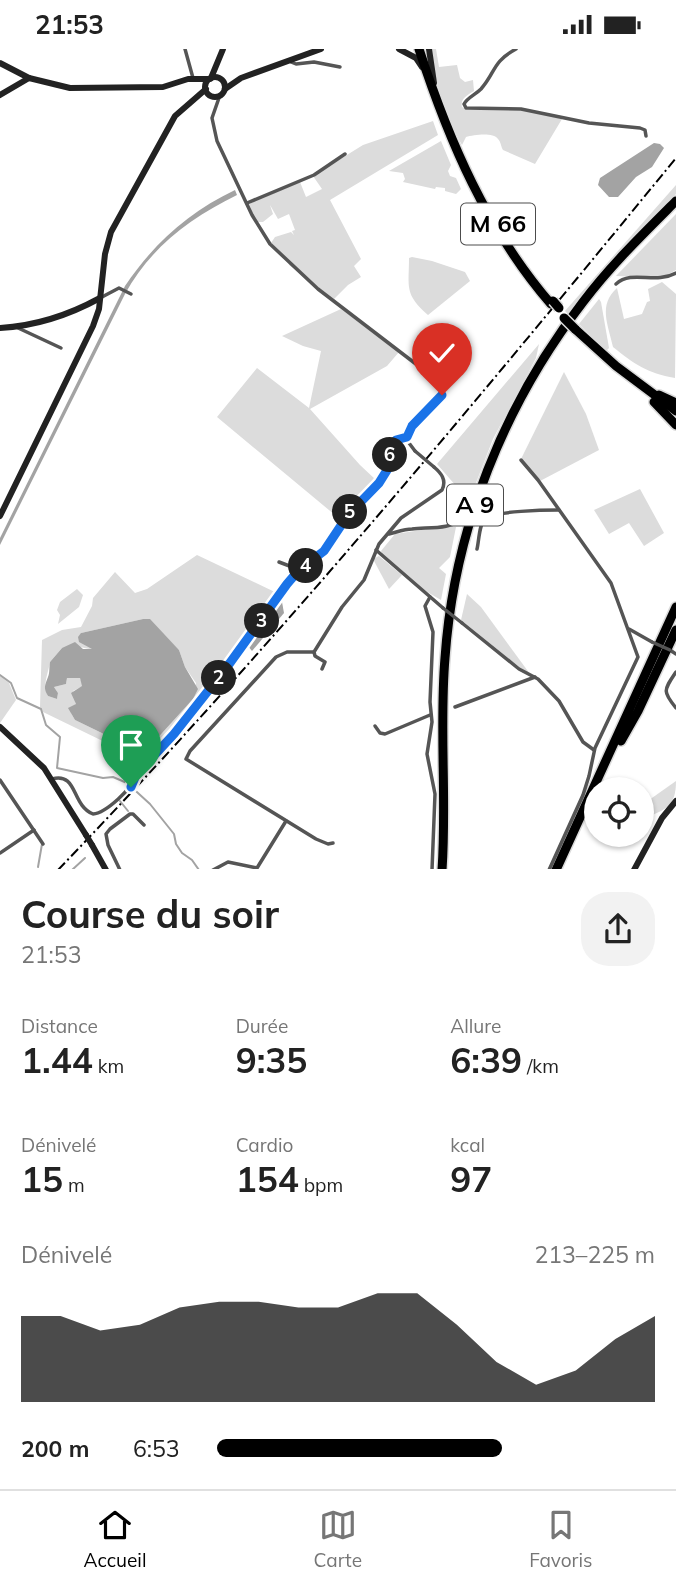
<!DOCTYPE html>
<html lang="fr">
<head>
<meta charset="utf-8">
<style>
	body { margin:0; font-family:Mulish,sans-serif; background:#f2f2f2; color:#222; height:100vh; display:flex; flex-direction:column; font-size:26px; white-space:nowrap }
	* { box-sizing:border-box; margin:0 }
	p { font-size:23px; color:#767676 }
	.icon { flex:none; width:38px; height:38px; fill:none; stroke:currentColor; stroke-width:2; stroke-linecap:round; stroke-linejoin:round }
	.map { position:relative; height:820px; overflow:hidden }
	.panel { display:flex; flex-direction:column; background:#fff; flex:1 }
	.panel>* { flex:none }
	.fabs { position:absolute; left:584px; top:728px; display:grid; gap:14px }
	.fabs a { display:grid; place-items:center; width:70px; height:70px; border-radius:50%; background:#fff; box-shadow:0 2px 5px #0004; font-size:35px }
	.pin { position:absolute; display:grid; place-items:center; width:60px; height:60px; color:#fff; margin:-72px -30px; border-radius:50% 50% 50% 0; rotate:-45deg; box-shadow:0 0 7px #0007 }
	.pin .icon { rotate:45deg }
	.km { position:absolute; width:35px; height:35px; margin:-18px; border-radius:50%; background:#222; color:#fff; font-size:19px; line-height:35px; text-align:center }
	.round { display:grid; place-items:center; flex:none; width:74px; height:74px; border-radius:28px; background:#f2f2f2 }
	.head { display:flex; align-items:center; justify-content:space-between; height:119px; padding:0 21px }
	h1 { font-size:38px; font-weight:700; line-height:52px }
	.stats { display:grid; grid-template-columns:repeat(3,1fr); gap:10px; height:119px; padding:7px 21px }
	.stats div { display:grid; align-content:center }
	.stats b { font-size:35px; font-weight:700 }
	.stats small { font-size:19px; font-weight:400 }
	.stats p { font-size:19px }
	.chart { height:196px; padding:14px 21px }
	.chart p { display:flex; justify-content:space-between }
	.chart svg { width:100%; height:126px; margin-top:7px; fill:#000; opacity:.7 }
	ul { padding:0 21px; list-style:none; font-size:23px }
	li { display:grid; grid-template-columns:112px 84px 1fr; align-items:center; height:52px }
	li i { height:18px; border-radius:9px; background:#000 }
	.status { display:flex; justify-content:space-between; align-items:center; height:49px; padding:0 35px; background:#fff; direction:ltr }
	.status svg { height:19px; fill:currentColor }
	.tab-bar { display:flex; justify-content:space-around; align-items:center; height:98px; border-top:2px solid #e0e0e0; background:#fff; font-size:19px; color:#767676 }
	.tab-bar a { display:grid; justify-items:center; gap:4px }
	.tab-bar .active { color:#000 }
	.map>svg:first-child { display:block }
	.green { fill:#dcdcdc; fill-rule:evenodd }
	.water { fill:#a3a3a3 }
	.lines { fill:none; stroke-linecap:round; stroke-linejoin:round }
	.stream { stroke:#a3a3a3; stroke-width:2 }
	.highway-casing { stroke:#dbdbdb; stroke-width:12 }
	.street { stroke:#555; stroke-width:3.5 }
	.secondary { stroke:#222; stroke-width:6 }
	.highway { stroke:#000; stroke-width:9 }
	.rail { stroke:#000; stroke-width:2; stroke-dasharray:10 3.5 2 3.5; stroke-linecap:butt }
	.highway-bridge-casing { stroke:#dbdbdb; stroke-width:12; stroke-linecap:butt }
	.street-bridge { stroke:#555; stroke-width:3.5 }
	.secondary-bridge { stroke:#222; stroke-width:6 }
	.highway-bridge { stroke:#000; stroke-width:9 }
	.route-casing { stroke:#fff; stroke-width:14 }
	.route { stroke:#1a73e8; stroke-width:9 }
	.labels { text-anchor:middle; stroke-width:6; stroke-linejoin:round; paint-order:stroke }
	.shield { fill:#fff; stroke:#4c4c4c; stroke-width:2 }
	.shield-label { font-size:24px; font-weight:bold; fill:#000 }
</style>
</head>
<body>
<div class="status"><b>21:53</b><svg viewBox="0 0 49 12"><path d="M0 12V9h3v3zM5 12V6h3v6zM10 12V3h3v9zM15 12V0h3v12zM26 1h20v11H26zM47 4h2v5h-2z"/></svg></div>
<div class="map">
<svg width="676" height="821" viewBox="0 0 676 821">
	<rect width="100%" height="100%" fill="#fff"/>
	<g class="green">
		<path d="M432 0H436L439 18 457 16 460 29 465 33 473 31 474 42C468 46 460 49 462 58L467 61H526L562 70 535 115 503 101C501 98 501 93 498 90 493 83 474 86 466 88L462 96C446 68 433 31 432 0Z"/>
		<polygon points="433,72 438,86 330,151 361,210 354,217 361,228 348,236 334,250 289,216 288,210 271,194 275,188 291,183 294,186 292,182 295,181 289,165 278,170 270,156 273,165 263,173 256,173 249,155 300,133 306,148 322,140 313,127 363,96"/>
		<polygon points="441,92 451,116 448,122 450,127 456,129 461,140 456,145 445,142 445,139 436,138 435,140 403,133 405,130 403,124 389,122"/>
		<polygon points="676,136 676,145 602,222 568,265 565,262"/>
		<polygon points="676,165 676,221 662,229 616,227"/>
		<path d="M412 208 432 212 465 223 470 232 428 266C404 245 409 238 409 209Z"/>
		<path d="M662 233 676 245 675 329C647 324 634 315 613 298 608 275 598 256 617 239L624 270 642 265 647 253 650 252 648 240Z"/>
		<polygon points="599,250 601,253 609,299 606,302 579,275"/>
		<polygon points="341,260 399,303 387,317 310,360 360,416 376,431 360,462 347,476 217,368 257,319 309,359 321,302 303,297 282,287"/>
		<polygon points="539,295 536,309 493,390 469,452 437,415"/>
		<polygon points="564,323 586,365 599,401 540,432 521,410"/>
		<polygon points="640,440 664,484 644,497 629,474 609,485 594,461"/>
		<polygon points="448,477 456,478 450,508 439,519 446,525 441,551 422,540 383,507 381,502 395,485"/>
		<path d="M197 506 279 545V547L148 714 43 663 40 658 42 591 62 581 81 578 92 557 93 549 115 523 135 544 147 540ZM143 570H149L179 601 185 618 196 634 193 650 144 704 125 690 113 686 110 688 75 671 71 664 76 655 73 642 83 637 80 629H67L66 635 54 638 58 644 57 650 48 647C42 637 48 625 50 613L62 599 80 598 94 601 81 584Z"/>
		<polygon points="379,507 402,526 389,540 373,510"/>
		<polygon points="77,540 83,546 79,558 58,575 60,566 57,561 60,553"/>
		<polygon points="467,545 481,558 530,625 523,621 461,571"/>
		<polygon points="0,627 9,634 16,651 0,674"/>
		<path d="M676 732C676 757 666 761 644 769L642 756Z"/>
	</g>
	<g class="water">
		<polygon points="654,94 660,95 664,99 652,118 636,128 618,148 609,148 598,136 600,129"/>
		<path d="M235 141 237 146C190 169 151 198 125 245L0 496V489L125 237C154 194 189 163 235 141Z"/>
		<polygon points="282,553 284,564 252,602 248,597"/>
		<path d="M143 570H150L179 601 185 618 198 640 193 650 144 704C131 700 126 690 113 686L110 688 75 671 68 659 76 655 71 644 82 637 80 629H67L66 635 54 638 58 644 57 650 48 647C43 639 45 636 48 628 50 624 49 617 50 613L62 599 75 593 83 600H92L79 593 78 588 81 584Z"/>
	</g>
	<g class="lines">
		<g class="stream">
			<polyline points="0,626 11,634 17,649 41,660 46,676 60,688 57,719 103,729 113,728 127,734 150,755 174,785 176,795 182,804 192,811 199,821"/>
			<polyline points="120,752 128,762"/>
			<polyline points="38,818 42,795"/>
			<polyline points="72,821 85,809"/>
		</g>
		<defs>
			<g id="highway">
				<path d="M419 0C449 92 487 181 551 255"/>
				<polyline points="575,280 616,317 676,362"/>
				<polyline points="659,346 676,354"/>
				<polyline points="654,353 676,376"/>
				<polyline points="621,692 638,662 676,581"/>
				<path d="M442 821C447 750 439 679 445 609 454 480 504 355 583 253 611 216 644 184 676 152"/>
				<polyline points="556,821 676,558"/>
			</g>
		</defs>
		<use href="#highway" class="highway-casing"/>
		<g class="street">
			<polyline points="185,0 193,29"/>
			<path d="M516 0C492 13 496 23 481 40 475 46 468 48 464 55L466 59 521 60 589 74 640 79 645 81 646 87"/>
			<polyline points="291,13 296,15 314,13 340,18"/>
			<path d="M220 46 212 69 217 92 252 166 270 195 318 240 442 335C446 354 418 369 408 383L409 394 415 402"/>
			<polyline points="247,154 314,126 345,105"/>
			<path d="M616 235C633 220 654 236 676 224"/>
			<polyline points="102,248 119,239 131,245"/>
			<polyline points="16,278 61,299"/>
			<polyline points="521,411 538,431 611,534 638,608 595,699 589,727 583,746 549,821"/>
			<path d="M389 485C397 483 405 480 412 480 428 478 451 481 463 469L465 450"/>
			<path d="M477 500C479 493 479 473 486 469 497 462 544 461 559 461"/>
			<polyline points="376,501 443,559"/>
			<polyline points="279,513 300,521"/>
			<polyline points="430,548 425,557 433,583 430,653 432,673 427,705 435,745 432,821"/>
			<polyline points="462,574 519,620 538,630 559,652 583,693 594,701"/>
			<polyline points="629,580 652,593"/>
			<polyline points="670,601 676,605"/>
			<polyline points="314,603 287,603 276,608 190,702 186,710 316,790 328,795 333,794"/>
			<path d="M322 620 325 613 315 607 314 603 342 558 364 531 379 495 401 469 442 441C447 431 441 424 434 418"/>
			<path d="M676 623C664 641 662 642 676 659"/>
			<polyline points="455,658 535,628"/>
			<polyline points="375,677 380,684 385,685 430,666"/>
			<path d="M52 730C78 723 71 756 93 765 106 764 133 739 136 726L189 668 287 535 300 521 324 502 348 466 385 425 389 418 392 396 396 391 407 388"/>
			<polyline points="0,731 43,795"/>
			<polyline points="0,804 34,781"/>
			<polyline points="120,821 108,796 106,785 110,780 130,765 133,765 144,776"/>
			<polyline points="213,821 228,813 257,819 286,772"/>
		</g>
		<g class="secondary">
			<polyline points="399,0 416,9 422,18"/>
			<polyline points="429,0 434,34"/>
			<polyline points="0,14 29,29"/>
			<circle cx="215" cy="38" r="10"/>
			<polyline points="211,29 223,0"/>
			<polyline points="225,40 241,29 321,0"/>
			<polyline points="0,46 29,29 70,39 163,38 188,30 210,30"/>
			<path d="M0 279C35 277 69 266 100 249"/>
			<polyline points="0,467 93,277 99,260 105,205 111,183 175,67 206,40"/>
			<polyline points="0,678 44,719 86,786"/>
			<polyline points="92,796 106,821"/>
			<polyline points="634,821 662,769 676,752"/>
		</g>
		<use href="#highway" class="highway"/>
		<path class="rail" d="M58 821C276 594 477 352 676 109"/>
		<defs>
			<g id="highway-bridge">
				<polyline points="553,252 559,259"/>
				<polyline points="564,269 575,280"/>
			</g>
		</defs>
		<use href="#highway-bridge" class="highway-bridge-casing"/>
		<g class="street-bridge">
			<polyline points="415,402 434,418"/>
			<polyline points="443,559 462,574"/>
			<polyline points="652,593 670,601"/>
		</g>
		<polyline class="secondary-bridge" points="86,786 92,796"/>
		<use href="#highway-bridge" class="highway-bridge"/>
	</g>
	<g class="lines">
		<defs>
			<polyline id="route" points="131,738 136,726 174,685 227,618 287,535 299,521 324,502 348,466 379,434 389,418 392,396 396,391 407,388 412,377 442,346"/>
		</defs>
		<use href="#route" class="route-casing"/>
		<use href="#route" class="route"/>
	</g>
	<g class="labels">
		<g class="shield">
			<rect x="461" y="154.5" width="74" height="41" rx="5"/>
			<rect x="447" y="435.5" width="56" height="41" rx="5"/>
		</g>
		<g class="shield-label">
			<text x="498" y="183">M 66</text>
			<text x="475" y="464">A 9</text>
		</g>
	</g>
</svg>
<div class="fabs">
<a><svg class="icon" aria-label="locate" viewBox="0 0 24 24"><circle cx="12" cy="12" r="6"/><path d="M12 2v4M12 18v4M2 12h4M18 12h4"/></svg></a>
</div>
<div class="pin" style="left:131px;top:738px;background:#1e9e55"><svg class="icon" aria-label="arrive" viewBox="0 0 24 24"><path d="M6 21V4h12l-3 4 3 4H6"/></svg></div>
<div class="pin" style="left:442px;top:346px;background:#d93025"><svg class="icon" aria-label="check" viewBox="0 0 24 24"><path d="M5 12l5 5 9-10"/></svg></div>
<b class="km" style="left:219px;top:629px">2</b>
<b class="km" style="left:262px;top:572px">3</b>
<b class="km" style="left:306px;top:517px">4</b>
<b class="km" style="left:350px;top:463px">5</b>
<b class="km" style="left:390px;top:406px">6</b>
</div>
<section class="panel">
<div class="head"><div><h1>Course du soir</h1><p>21:53</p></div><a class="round"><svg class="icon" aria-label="share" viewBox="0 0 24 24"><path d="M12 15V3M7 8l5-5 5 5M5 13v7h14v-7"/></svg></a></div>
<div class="stats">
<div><p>Distance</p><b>1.44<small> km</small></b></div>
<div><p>Durée</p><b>9:35</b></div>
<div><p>Allure</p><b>6:39<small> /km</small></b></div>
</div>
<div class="stats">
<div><p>Dénivelé</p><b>15<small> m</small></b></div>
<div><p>Cardio</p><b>154<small> bpm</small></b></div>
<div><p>kcal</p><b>97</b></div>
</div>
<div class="chart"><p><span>Dénivelé</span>213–225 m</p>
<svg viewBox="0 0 160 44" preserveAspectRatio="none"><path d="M0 44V14L10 14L20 19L30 17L40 11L50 9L60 9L70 11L80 11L90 6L100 6L110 17L120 30L130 38L140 33L150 22L160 14V44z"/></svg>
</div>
<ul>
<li><b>200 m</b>6:53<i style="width:65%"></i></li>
</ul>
</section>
<nav class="tab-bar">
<a class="active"><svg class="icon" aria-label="home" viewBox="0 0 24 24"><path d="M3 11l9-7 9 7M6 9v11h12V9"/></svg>Accueil</a>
<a><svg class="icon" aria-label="map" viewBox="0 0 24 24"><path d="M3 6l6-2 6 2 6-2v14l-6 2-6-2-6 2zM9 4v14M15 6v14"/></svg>Carte</a>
<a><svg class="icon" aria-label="saved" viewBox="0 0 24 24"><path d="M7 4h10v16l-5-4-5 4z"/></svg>Favoris</a>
</nav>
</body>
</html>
